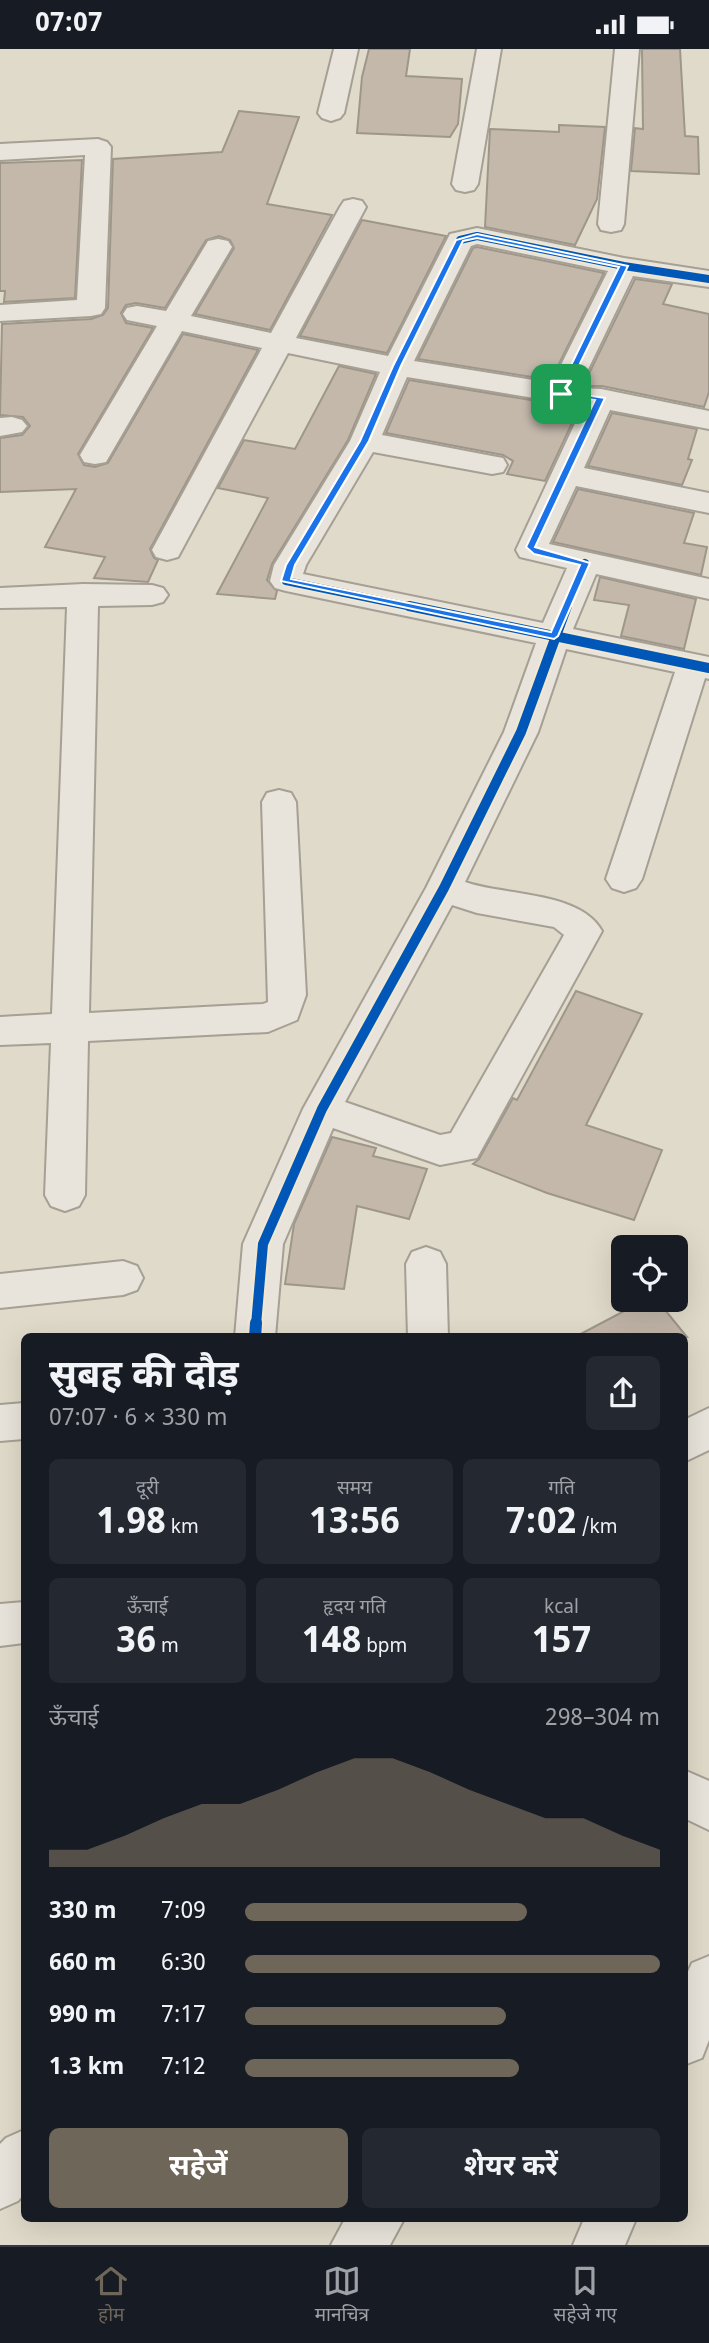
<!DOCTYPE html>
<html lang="hi">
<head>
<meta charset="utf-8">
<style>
	body { margin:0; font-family:Georgia,"Noto Sans Devanagari",serif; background:#242831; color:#f1f3f6; height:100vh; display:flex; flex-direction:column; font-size:26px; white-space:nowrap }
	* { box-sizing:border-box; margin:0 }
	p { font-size:23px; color:#9ea1a6 }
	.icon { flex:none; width:38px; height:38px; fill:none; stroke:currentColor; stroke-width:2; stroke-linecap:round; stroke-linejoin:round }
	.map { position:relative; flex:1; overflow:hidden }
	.details { position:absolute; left:21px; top:1284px; width:667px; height:889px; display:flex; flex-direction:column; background:#171b24; border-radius:10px; box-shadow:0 7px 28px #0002 }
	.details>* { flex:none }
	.tools { position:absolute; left:611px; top:1186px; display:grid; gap:14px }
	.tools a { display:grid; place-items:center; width:77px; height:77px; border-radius:10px; background:#171b24; box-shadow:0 7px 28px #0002; font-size:35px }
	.pin { position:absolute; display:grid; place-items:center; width:60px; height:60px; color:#fff; margin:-30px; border-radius:14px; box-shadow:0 4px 10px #0006 }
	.round { display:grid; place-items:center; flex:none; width:74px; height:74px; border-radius:10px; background:#242831 }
	.summary { display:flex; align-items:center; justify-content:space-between; height:119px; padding:0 28px }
	h1 { font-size:38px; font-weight:700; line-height:52px }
	.stats { display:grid; grid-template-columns:repeat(3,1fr); gap:10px; height:119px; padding:7px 28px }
	.stats div { display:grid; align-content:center; border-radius:10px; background:#242831; text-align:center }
	.stats b { font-size:35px; font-weight:700 }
	.stats small { font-size:19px; font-weight:400 }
	.stats p { font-size:19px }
	.chart { height:196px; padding:14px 28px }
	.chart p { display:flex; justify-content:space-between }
	.chart svg { width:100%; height:126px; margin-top:7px; fill:#6f665a; opacity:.7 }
	.primary-button { display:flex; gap:14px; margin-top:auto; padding:14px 28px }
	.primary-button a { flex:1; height:80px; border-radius:10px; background:#6f665a; color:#fff; font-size:28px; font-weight:700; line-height:80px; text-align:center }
	.primary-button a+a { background:#242831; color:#f1f3f6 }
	ul { padding:0 28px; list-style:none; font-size:23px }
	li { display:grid; grid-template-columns:112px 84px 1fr; align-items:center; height:52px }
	li i { height:18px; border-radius:9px; background:#6f665a }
	.status { display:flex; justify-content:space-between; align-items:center; height:49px; padding:0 35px; background:#171b24; direction:ltr }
	.status svg { height:19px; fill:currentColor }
	.menu { display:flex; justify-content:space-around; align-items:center; height:98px; border-top:2px solid #363941; background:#171b24; font-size:19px; color:#9ea1a6 }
	.menu a { display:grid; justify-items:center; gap:4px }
	.menu .selected { color:#6f665a }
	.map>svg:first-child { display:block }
	.building { fill:#c4b8ab; stroke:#9f968a; stroke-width:2 }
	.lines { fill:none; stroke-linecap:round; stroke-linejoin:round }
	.minor-casing { stroke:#a59f94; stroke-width:4 }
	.minor { fill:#e8e4db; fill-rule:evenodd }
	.cycleway-far2-casing { stroke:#f2e8d0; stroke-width:11 }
	.cycleway-far1-casing { stroke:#f2e8d0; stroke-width:14 }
	.cycleway-casing { stroke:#f2e8d0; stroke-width:17 }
	.cycleway-far2 { stroke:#0057b8; stroke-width:8 }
	.cycleway-far1 { stroke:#0057b8; stroke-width:10 }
	.cycleway { stroke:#0057b8; stroke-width:12 }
	.route { fill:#1a73e8; stroke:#fff; stroke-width:2; fill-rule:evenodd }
</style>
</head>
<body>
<div class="status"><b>07:07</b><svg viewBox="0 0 49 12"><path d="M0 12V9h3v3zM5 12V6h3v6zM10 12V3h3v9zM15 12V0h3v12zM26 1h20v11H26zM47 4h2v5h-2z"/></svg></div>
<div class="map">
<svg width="709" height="2196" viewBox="0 0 709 2196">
	<rect width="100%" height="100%" fill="#e0daca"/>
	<g class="building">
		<polygon points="369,0 410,0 406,27 462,30 458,75 450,88 357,84 362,28"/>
		<polygon points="642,0 680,0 685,87 698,88 699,125 631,122 635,79 643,80"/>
		<polygon points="239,62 299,68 267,155 332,166 270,281 195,265 234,199 230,191 219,187 206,191 165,259 136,254 126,256 121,264 126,274 153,279 78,405 84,416 95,418 108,414 183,285 258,301 150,500 154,509 158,511 148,533 94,529 105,508 45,498 76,440 0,443 0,389 22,386 30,377 23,368 0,366 2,275 91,270 103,266 108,259 113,110 222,103"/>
		<polygon points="559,76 605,78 597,150 575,196 485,178 490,80 559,83"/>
		<polygon points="82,111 75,249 4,253 5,242 0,242 0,114"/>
		<polygon points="362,171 446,187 387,304 300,287"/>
		<polygon points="477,198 604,224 551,331 418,310 473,199"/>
		<polygon points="635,230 672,235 663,255 709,265 709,343 704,358 602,337 583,337"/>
		<polygon points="339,317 376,325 348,391 272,515 267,531 277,542 275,550 217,545 268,449 218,439 244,391 295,400"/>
		<polygon points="409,331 579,359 545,432 507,425 513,412 503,406 386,384"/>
		<polygon points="612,364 697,380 688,410 692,411 682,436 588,417"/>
		<polygon points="578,440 694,464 684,494 707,498 701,526 553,493"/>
		<polygon points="600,528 696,550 684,600 621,587 629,556 594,551"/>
		<polygon points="576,942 642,965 586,1076 662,1101 634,1171 547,1144 473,1115 479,1110 513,1049 517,1051"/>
		<polygon points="332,1088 376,1099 373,1107 427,1120 409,1170 357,1157 344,1240 285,1235 294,1175"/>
		<polygon points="645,1251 657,1251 687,1288 575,1288"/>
	</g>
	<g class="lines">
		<defs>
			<g id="minor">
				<polygon points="334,0 358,0 344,64 340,69 331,72 322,69 318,64"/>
				<polygon points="477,0 501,0 478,135 474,141 465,143 456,141 452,135"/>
				<polygon points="615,0 639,0 624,175 621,181 611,183 601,181 598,175"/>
				<polygon points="98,90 107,93 111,98 105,259 101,265 91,267 0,272 0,256 77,251 85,106 0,111 0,95"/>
				<path d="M353 150 362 152 366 158 296 289 388 307 450 185 477 179 624 209 709 222V238L633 227 579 339 601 340 709 362V380L610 361 584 419 709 444V464L576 437 549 495 709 530V550L596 525 573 580 709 608V630L705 629 642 830 636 839 624 843 612 839 606 830 675 623 566 600 538 683 465 833C505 847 580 842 602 882L477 1109 440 1116 333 1079 283 1195 275 1288H235L243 1195 303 1060 426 839 504 683 536 594 286 542 275 539 270 532 274 516 350 392 380 323 288 304 178 508 167 511 156 508 152 501 262 299 182 282 106 413 95 415 84 413 80 406 157 277 127 271 123 265 127 259 137 257 166 262 208 192 218 190 228 192 232 198 191 267 271 284 340 158 344 152ZM477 195 608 222 552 334 414 312 471 197ZM407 328 583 357 516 501 520 508 567 519 543 574 303 525 306 516 373 403 492 425 503 423 507 416 503 409 492 407 382 386ZM452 856 477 864 554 878 564 886 451 1084 440 1086 345 1053Z"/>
				<polygon points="12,368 22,371 27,377 22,383 0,387 0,369"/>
				<polygon points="83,535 152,536 163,539 168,546 163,553 152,556 98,557 89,964 263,955 268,953 262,753 267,744 279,741 291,744 296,753 306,946 297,971 268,983 88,992 85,1146 79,1157 65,1162 51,1157 45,1146 51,994 0,996 0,968 52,965 67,558 0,559 0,539"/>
				<polygon points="426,1198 440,1203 446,1215 448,1288 408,1288 406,1215 412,1203"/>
				<polygon points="123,1212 137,1217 143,1229 137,1241 123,1246 0,1259 0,1225"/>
				<polygon points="24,1354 24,1390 0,1392 0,1356"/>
				<polygon points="709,1359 709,1401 684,1413 684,1371"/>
				<polygon points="24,1553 24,1594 0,1597 0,1555"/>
				<polygon points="684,1721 709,1732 709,1781 684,1769"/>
				<polygon points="709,1907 709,1991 702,2009 684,2016 684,1931 692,1914"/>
				<polygon points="24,2081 24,2145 18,2152 0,2160 0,2095 6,2089"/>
				<polygon points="345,2170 404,2170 390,2196 331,2196"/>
				<polygon points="584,2170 636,2170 625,2196 573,2196"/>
			</g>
		</defs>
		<use href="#minor" class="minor-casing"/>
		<use href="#minor" class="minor"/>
		<defs>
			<g id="cycleway-far2">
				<polyline points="417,559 286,532 290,516 365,392 397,317 460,191 477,187 624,217 709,230"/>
				<polyline points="566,559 585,514"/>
			</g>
			<g id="cycleway-far1">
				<polyline points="409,557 709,619"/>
				<polyline points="256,1276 263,1195 322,1060 444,839 521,683 567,557"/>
			</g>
			<polyline id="cycleway" points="255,1288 256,1274"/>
		</defs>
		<use href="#cycleway-far2" class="cycleway-far2-casing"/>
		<use href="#cycleway-far1" class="cycleway-far1-casing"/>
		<use href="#cycleway" class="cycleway-casing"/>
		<use href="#cycleway-far2" class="cycleway-far2"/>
		<use href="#cycleway-far1" class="cycleway-far1"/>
		<use href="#cycleway" class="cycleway"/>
	</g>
	<path class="route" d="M477 185 628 217 566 343 605 349 535 498 590 514 558 587 554 590 281 532 286 516 360 392 393 317 456 191ZM477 189 619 218 557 345 595 351 526 498 534 505 580 516 551 583 291 530 295 516 369 392 401 317 463 192Z"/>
</svg>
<div class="tools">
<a><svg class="icon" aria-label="locate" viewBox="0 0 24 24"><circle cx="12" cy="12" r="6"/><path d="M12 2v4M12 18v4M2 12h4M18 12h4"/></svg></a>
</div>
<div class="pin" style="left:561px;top:345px;background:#1e9e55"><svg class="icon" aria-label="arrive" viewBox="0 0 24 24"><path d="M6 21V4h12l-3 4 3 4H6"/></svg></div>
<section class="details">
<div class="summary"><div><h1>सुबह की दौड़</h1><p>07:07 · 6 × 330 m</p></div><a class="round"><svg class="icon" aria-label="share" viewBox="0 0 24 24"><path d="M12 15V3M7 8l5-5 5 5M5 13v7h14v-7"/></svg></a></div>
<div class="stats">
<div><p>दूरी</p><b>1.98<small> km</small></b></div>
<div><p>समय</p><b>13:56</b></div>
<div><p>गति</p><b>7:02<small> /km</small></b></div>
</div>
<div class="stats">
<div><p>ऊँचाई</p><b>36<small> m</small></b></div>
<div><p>हृदय गति</p><b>148<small> bpm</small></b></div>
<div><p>kcal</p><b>157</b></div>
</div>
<div class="chart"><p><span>ऊँचाई</span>298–304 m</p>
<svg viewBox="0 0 160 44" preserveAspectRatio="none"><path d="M0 44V38L10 38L20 33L30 27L40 22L50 22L60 17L70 11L80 6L90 6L100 11L110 17L120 22L130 27L140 27L150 33L160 38V44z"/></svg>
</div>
<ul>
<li><b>330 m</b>7:09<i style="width:68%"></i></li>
<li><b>660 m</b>6:30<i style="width:100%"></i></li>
<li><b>990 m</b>7:17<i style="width:63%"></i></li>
<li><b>1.3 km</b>7:12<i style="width:66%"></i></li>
</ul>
<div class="primary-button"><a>सहेजें</a><a>शेयर करें</a></div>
</section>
</div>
<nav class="menu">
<a class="selected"><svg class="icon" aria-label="home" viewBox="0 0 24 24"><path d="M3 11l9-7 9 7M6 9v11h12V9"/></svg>होम</a>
<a><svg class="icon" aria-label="map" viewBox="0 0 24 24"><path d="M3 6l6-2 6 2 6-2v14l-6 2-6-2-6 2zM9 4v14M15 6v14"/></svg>मानचित्र</a>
<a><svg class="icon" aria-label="saved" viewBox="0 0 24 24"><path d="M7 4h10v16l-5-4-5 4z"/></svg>सहेजे गए</a>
</nav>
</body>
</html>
